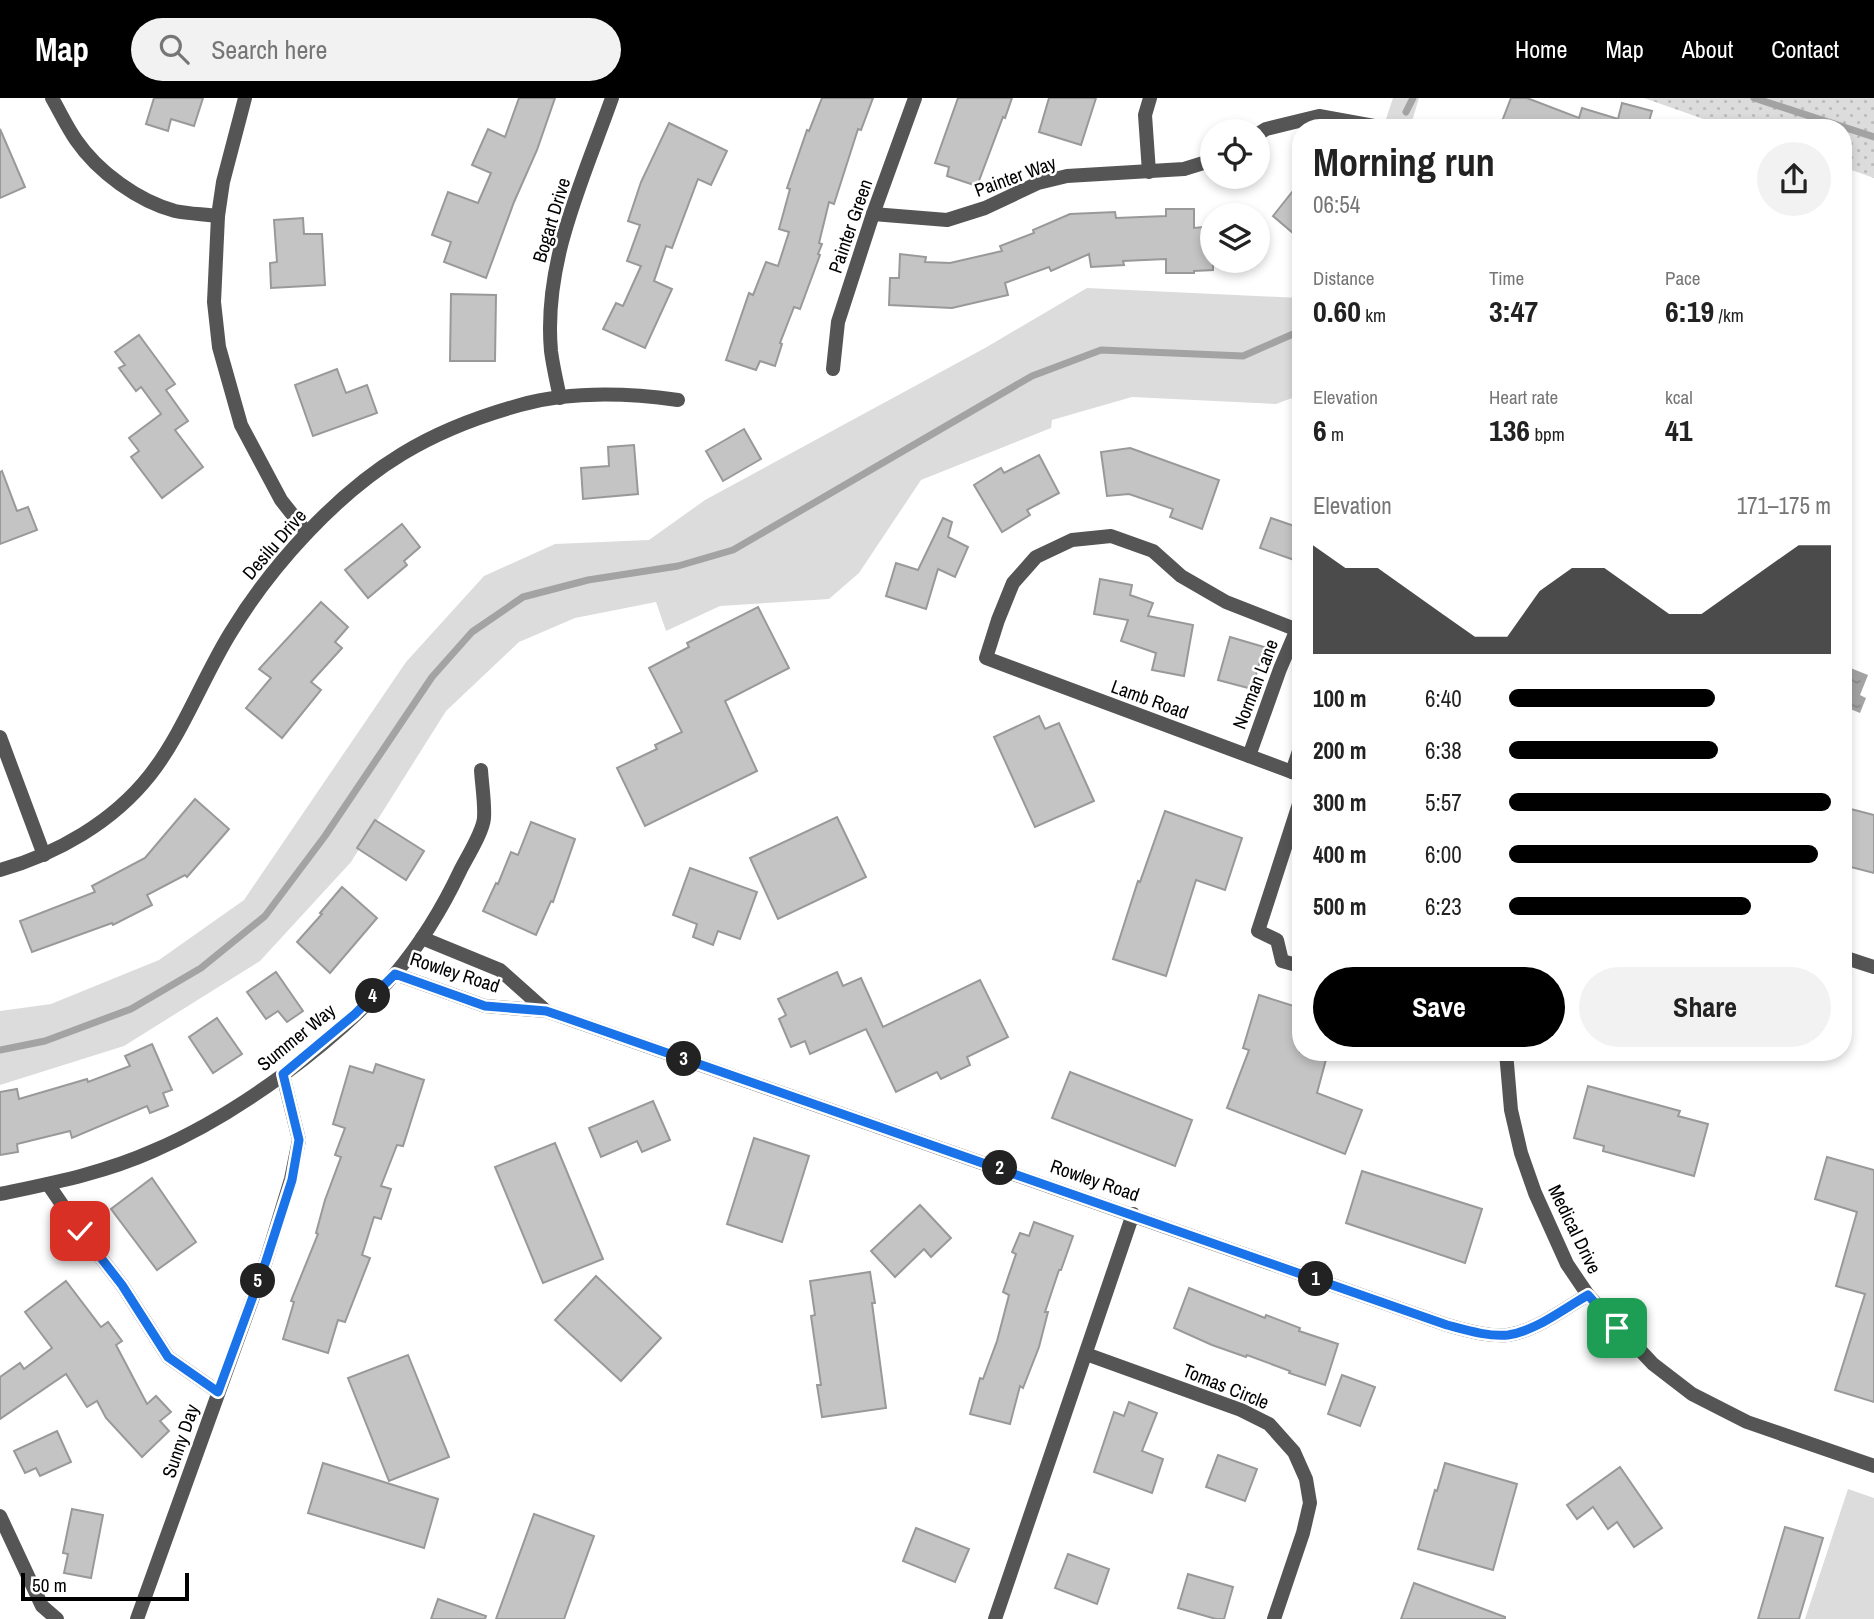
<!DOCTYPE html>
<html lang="en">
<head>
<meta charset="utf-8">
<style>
	body { margin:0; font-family:"Archivo Narrow",sans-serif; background:#f2f2f2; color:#222; height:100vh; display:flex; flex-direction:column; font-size:26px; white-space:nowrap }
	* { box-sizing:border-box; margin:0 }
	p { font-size:23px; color:#767676 }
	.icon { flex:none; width:38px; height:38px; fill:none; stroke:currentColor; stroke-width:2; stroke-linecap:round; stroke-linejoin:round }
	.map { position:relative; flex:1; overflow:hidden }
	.side { position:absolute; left:1292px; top:21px; width:560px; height:942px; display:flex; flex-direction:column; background:#fff; border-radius:28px; box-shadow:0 4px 10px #0003 }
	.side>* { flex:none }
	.buttons { position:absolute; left:1200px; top:21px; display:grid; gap:14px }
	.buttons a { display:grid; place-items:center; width:70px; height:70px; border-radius:50%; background:#fff; box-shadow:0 4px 10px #0003; font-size:35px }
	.scale { position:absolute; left:21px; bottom:18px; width:168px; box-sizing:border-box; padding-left:7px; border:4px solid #000; border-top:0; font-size:19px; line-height:24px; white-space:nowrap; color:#000; -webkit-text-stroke:5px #fff; paint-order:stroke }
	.pin { position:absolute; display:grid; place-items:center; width:60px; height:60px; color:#fff; margin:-30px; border-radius:14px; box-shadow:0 4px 10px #0006 }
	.km { position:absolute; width:35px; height:35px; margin:-18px; border-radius:50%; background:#222; color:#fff; font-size:19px; line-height:35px; text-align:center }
	.round { display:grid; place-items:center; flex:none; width:74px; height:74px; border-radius:37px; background:#f2f2f2 }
	.summary { display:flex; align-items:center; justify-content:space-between; height:119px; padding:0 21px }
	h1 { font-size:38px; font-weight:700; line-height:52px }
	.stats { display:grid; grid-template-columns:repeat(3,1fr); gap:10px; height:119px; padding:7px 21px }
	.stats div { display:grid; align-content:center }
	.stats b { font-size:30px; font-weight:700 }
	.stats small { font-size:19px; font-weight:400 }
	.stats p { font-size:19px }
	.chart { height:196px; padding:14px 21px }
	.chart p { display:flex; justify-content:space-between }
	.chart svg { width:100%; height:126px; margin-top:7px; fill:#000; opacity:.7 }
	.primary-button { display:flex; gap:14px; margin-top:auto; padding:14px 21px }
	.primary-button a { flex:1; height:80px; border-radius:42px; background:#000; color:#fff; font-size:28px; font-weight:700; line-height:80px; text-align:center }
	.primary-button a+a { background:#f2f2f2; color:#222 }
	ul { padding:0 21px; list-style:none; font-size:23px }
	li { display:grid; grid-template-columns:112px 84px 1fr; align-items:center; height:52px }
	li i { height:18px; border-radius:9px; background:#000 }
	header { display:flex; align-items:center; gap:42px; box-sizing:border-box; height:98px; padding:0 35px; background:#000; color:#fff }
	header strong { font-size:33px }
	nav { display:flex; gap:38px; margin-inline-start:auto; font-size:24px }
	.search { width:490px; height:63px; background:#f2f2f2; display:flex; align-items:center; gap:18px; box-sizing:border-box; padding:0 24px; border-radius:38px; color:#767676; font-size:26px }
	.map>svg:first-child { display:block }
	.grass { fill:#dcdcdc }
	.park { fill:url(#park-dots) }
	.water { fill:url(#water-ripples) }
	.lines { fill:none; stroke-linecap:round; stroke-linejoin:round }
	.stream { stroke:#a3a3a3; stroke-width:7 }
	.building { fill:#c4c4c4; stroke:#999; stroke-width:2 }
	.street { stroke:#555; stroke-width:14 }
	.route-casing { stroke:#fff; stroke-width:14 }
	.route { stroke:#1a73e8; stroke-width:9 }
	.labels { text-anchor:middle; stroke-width:5; stroke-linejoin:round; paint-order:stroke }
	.street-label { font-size:19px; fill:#000; stroke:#fff }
</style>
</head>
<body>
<header>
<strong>Map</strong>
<div class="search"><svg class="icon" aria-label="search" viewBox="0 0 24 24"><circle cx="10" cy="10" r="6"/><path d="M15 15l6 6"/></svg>Search here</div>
<nav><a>Home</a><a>Map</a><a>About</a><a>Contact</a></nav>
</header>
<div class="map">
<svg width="1874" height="1521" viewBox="0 0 1874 1521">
	<defs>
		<pattern id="park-dots" width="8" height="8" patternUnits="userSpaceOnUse" patternTransform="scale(1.75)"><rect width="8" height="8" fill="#dcdcdc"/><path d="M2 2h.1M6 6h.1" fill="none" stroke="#bbb" stroke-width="1.8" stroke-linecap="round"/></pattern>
		<pattern id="water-ripples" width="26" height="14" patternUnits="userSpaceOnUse" patternTransform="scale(1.75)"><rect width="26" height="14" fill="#a3a3a3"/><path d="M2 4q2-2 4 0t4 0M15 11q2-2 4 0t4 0" fill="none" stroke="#8b8b8b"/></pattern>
	</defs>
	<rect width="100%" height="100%" fill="#fff"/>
	<g class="grass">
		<polygon points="1393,0 1419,0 1410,30 1383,30"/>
		<polygon points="1087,190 1300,200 1300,286 1292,300 1276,306 1132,299 1052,322 1051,330 921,382 859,475 829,501 720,508 666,533 656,504 575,520 519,544 446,613 351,764 260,863 124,948 0,987 0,913 51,906 159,862 244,802 406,564 484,478 555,446 649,442 705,402 985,250"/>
		<polygon points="1848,1391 1874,1400 1874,1521 1805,1521"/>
	</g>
	<polygon class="park" points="1644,0 1874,0 1874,80 1843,69 1843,30 1729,30"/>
	<polygon class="water" points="1843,567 1868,577 1860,597 1866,600 1860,615 1843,608 1843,595 1847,585 1843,583"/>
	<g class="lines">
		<g class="stream">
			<polyline points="1754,0 1874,39"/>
			<polyline points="1406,14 1413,0"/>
			<polyline points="0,952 45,943 131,911 201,870 265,818 325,738 432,579 472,534 523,499 588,482 678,468 733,452 1032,278 1101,252 1243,258 1300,233"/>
		</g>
	</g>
	<g class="building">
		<polygon points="154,0 203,0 194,28 171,21 168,33 146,26"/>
		<polygon points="519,0 555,0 537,52 514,104 486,180 444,164 451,144 432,137 448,94 478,105 491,75 472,67 488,31 505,39"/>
		<polygon points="822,0 873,0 861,32 858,31 834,106 829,104 819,145 822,146 818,156 820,157 800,211 794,209 780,245 782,246 775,268 760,263 756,272 726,262 749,195 753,197 766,164 778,168 789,134 779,131 790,91 787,90 807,32 809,33"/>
		<polygon points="958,0 1012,0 1005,20 1003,19 977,88 947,78 949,69 935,65"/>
		<polygon points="1049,0 1096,0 1081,47 1039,34"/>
		<polygon points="1511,0 1527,0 1579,20 1582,10 1618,21 1622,5 1652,13 1647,30 1511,30 1501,26"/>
		<polygon points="669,25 727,53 711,87 698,81 672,150 666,148 654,183 672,191 645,250 603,231 616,205 623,208 641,168 627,163 640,127 628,123 641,84"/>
		<polygon points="0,31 25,89 0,100"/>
		<polygon points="1300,84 1300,141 1273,118"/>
		<polygon points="1166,111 1194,111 1194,130 1213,128 1213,172 1194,173 1194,175 1166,175 1166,161 1123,163 1124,167 1091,169 1089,156 1051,173 1049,169 1005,185 1008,197 952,210 889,207 890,180 899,180 900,156 926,159 925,164 950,165 1002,153 1000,148 1034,135 1033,132 1070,116 1115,114 1116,120 1166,118"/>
		<polygon points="303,120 304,136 322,136 325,187 271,190 270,165 277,164 274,122"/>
		<polygon points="451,196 496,197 495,263 450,263"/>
		<polygon points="139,237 175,286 166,292 188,323 175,332 203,369 162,400 131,359 139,353 129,340 161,316 141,289 136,293 119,270 125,267 115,254"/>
		<polygon points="337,271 346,295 367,287 377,315 313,338 295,287"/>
		<polygon points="744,331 761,361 723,383 706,353"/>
		<polygon points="634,347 638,396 583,401 581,370 609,368 608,349"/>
		<polygon points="1130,350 1219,382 1202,431 1170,419 1173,411 1129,396 1107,398 1101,354"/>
		<polygon points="1039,357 1059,395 1027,412 1030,417 1002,434 974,387 1001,370 1004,375"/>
		<polygon points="2,373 17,413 28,409 37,432 0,446 0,374"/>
		<polygon points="943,420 952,424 948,439 968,449 955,479 938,471 926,511 886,498 896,465 918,472"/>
		<polygon points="1271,420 1300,430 1300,464 1260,450"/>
		<polygon points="402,426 420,449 404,463 407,467 368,500 345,472"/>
		<polygon points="1100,481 1132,487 1130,497 1153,505 1148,518 1193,527 1184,578 1152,572 1156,555 1121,543 1128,522 1094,516"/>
		<polygon points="321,504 348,529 335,544 342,550 311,584 321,592 282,640 246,610 271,580 259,571"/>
		<polygon points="758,509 789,570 725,603 757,673 645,728 617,670 657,651 655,647 682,634 649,570 689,549 687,545"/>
		<polygon points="1230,539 1264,549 1252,591 1218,582"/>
		<polygon points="1039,618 1045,631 1059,625 1094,703 1035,729 994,639"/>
		<polygon points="195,701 229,731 187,779 185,777 147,797 152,807 113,827 112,825 32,854 20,823 95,794 92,788 145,760"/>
		<polygon points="1843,709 1874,717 1874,775 1843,767"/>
		<polygon points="1165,713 1242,740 1225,792 1196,782 1166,878 1113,861 1138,783 1140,784"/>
		<polygon points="837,719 866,779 778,821 750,760"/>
		<polygon points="375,722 424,753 406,782 357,750"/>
		<polygon points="531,724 575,741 553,804 551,803 536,837 483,813 496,785 498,786 511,754 518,757"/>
		<polygon points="690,770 757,794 740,841 718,833 713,847 693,839 697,826 673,817"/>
		<polygon points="342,789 377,820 330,875 297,844 322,816 320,815"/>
		<polygon points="276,874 303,913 287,924 278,913 266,921 247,894"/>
		<polygon points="837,874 843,888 861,880 883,929 980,882 1008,939 967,959 970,967 941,981 937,974 896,994 866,931 810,956 805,943 791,949 779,921 786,917 778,901"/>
		<polygon points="1259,897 1300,910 1300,954 1328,954 1317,995 1362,1012 1345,1056 1227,1010 1249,952 1243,950"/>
		<polygon points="217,920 242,956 213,975 189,939"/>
		<polygon points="152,946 172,992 163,995 168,1008 150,1015 147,1008 72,1040 70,1033 17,1046 18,1054 0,1057 0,994 17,991 19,1001 87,981 88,984 130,968 125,958"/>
		<polygon points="376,966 424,982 403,1048 397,1047 381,1088 391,1091 381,1121 374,1119 362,1157 370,1160 345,1224 338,1222 328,1255 283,1241 294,1204 291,1203 318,1136 316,1135 325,1102 341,1059 335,1057 345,1030 333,1026 350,968 373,975"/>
		<polygon points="1070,974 1192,1022 1175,1068 1052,1020"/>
		<polygon points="1588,988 1680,1013 1678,1018 1708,1026 1694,1078 1603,1053 1604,1048 1574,1040"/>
		<polygon points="653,1003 670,1042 642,1054 637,1043 601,1059 589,1030"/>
		<polygon points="754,1040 809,1058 782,1144 727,1126"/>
		<polygon points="555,1045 603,1161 543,1185 495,1069"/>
		<polygon points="1827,1059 1874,1072 1874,1304 1835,1292 1865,1196 1836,1188 1857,1114 1815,1101"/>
		<polygon points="1362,1073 1482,1111 1465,1165 1346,1125"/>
		<polygon points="152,1080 196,1144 157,1172 111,1111"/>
		<polygon points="920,1107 951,1140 931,1159 924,1151 895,1179 871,1153"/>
		<polygon points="1034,1124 1073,1138 1061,1172 1059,1172 1045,1214 1048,1214 1039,1249 1023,1290 1020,1288 1010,1326 970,1316 980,1280 983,1281 997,1243 1009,1197 1003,1194 1016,1156 1012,1154 1020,1135 1029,1138"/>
		<polygon points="870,1174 875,1205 872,1205 886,1310 822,1319 817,1287 821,1287 811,1218 815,1217 810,1183"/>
		<polygon points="596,1178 661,1240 621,1283 555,1222"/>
		<polygon points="66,1183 101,1229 108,1224 122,1243 116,1247 147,1306 156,1298 171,1314 160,1323 169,1333 142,1359 106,1320 97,1303 87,1309 66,1276 0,1321 0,1279 20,1265 24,1271 52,1250 25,1214"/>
		<polygon points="1189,1190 1265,1220 1266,1217 1300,1230 1299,1233 1338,1246 1325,1287 1289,1275 1290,1273 1247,1257 1246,1259 1212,1247 1174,1230"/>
		<polygon points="408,1257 449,1359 389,1383 348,1280"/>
		<polygon points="1342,1277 1375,1289 1360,1328 1328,1316"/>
		<polygon points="1129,1304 1157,1315 1142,1353 1163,1361 1152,1395 1094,1374 1114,1314 1124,1318"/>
		<polygon points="57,1333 71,1364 40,1378 36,1370 25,1375 14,1353"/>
		<polygon points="1218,1357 1257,1371 1245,1403 1206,1389"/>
		<polygon points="323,1365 438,1401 424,1450 308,1415"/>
		<polygon points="1445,1365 1517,1386 1493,1472 1418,1451 1435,1392 1437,1393"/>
		<polygon points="1620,1369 1662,1430 1634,1449 1617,1424 1608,1431 1593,1409 1577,1421 1567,1407"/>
		<polygon points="72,1411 103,1417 91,1480 64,1475 68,1456 63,1455"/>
		<polygon points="534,1416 594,1438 564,1521 496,1521"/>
		<polygon points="1785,1429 1823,1440 1799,1521 1758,1521"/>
		<polygon points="916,1430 969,1451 955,1484 903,1463"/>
		<polygon points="1068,1456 1109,1471 1097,1506 1055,1490"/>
		<polygon points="1188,1476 1233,1489 1224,1521 1216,1521 1178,1510"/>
		<polygon points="1414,1485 1505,1519 1505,1521 1401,1521"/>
		<polygon points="438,1501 486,1518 485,1521 431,1521"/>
	</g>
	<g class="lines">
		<g class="street">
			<path d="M52 0C60 14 67 29 76 42 98 74 138 103 175 113 189 116 204 116 218 118"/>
			<polyline points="245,0 223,84 218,118 214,204 219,249 241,327 281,402 307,435"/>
			<polyline points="1258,36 1266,31 1319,18 1385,30"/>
			<polyline points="1149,74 1145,17 1150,0"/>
			<polyline points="873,116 947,122 985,110 1038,85 1067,78 1184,71 1213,62"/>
			<polyline points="833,271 838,224 873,116 915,0"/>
			<path d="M560 300C557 285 553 269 551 253 543 164 583 82 612 0"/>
			<polyline points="1300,533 1226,504 1181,478 1153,453 1111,438 1072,442 1036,459 1013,485 998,522 986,560 1300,677"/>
			<polyline points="0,639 44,757"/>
			<polyline points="1249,658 1280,571 1297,531 1300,529"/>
			<polyline points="1292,674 1300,650"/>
			<polyline points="1300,703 1258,833 1277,842 1282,863 1300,868"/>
			<path d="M0 772C57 756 113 724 150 677 183 635 203 579 231 534 271 468 336 396 402 356 438 334 480 318 520 307 570 293 627 295 678 302"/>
			<polyline points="422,840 500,872 546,913"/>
			<polyline points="1843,859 1874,869"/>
			<path d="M395 876 485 908 546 913 1447 1227C1466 1232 1488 1239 1508 1237 1536 1233 1563 1211 1588 1197"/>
			<polyline points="1506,954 1511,1012 1521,1055 1535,1095 1567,1166 1588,1197 1653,1266 1692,1296 1747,1324 1874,1368"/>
			<polyline points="48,1086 80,1133 122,1187 168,1259 218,1294"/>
			<path d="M0 1096C52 1085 104 1075 153 1053 237 1017 335 945 395 876 421 845 443 809 460 773 467 759 483 734 484 720 485 705 482 688 481 672"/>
			<polyline points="1086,1256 1241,1312 1269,1326 1294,1354 1306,1381 1310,1405 1303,1435 1274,1521"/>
			<polyline points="0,1418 42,1508 57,1521"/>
			<polyline points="137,1521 266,1163 291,1081 299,1042 283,977"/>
			<polyline points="995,1521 1133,1116"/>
		</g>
	</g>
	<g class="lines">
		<defs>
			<path id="route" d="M80 1133 122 1187 168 1259 218 1294 266 1163 292 1082 299 1042 283 976 355 916 395 876 485 908 546 913 564 919 1447 1227C1466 1232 1488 1239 1508 1237 1536 1233 1563 1211 1588 1197L1617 1230"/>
		</defs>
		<use href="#route" class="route-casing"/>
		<use href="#route" class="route"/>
	</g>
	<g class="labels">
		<g class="street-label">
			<text transform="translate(1015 78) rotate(-20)" y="7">Painter Way</text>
			<text transform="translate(551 122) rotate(-73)" y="7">Bogart Drive</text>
			<text transform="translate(850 128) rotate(-71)" y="7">Painter Green</text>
			<text transform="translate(274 446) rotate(-49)" y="7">Desilu Drive</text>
			<text transform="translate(1255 586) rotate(-69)" y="7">Norman Lane</text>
			<text transform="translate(1150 601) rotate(20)" y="7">Lamb Road</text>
			<text transform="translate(455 874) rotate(18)" y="7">Rowley Road</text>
			<text transform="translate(296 939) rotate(-39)" y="7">Summer Way</text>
			<text transform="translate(1095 1082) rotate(19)" y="7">Rowley Road</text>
			<text transform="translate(1575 1131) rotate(64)" y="7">Medical Drive</text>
			<text transform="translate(1226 1288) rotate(22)" y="7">Tomas Circle</text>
			<text transform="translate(180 1343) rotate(-71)" y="7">Sunny Day</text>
		</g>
	</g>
</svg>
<div class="buttons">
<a><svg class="icon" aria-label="locate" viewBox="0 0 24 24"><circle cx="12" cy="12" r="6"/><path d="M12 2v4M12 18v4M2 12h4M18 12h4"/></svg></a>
<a><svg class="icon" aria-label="layers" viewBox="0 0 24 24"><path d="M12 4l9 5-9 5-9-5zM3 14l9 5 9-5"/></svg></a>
</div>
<div class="scale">50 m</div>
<div class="pin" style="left:1617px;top:1230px;background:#1e9e55"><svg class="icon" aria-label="arrive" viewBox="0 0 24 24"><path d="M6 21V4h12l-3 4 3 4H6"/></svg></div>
<div class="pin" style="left:80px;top:1133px;background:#d93025"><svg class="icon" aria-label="check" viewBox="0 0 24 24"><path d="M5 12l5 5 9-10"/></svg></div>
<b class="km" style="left:1316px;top:1181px">1</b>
<b class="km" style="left:1000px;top:1070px">2</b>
<b class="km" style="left:684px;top:961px">3</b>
<b class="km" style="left:373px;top:898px">4</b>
<b class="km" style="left:258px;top:1183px">5</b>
<section class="side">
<div class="summary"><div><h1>Morning run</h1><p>06:54</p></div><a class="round"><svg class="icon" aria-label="share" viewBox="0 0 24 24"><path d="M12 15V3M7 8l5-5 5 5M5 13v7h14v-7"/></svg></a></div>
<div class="stats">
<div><p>Distance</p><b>0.60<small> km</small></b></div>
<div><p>Time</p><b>3:47</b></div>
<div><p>Pace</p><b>6:19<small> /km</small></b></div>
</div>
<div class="stats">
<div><p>Elevation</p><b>6<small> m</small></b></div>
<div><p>Heart rate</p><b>136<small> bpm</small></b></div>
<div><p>kcal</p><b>41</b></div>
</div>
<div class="chart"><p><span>Elevation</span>171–175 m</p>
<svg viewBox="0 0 160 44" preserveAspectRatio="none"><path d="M0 44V6L10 14L20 14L30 22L40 30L50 38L60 38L70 22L80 14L90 14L100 22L110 30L120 30L130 22L140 14L150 6L160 6V44z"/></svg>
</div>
<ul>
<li><b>100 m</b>6:40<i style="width:64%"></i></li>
<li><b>200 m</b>6:38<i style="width:65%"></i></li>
<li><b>300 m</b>5:57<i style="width:100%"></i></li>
<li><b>400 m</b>6:00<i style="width:96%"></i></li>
<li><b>500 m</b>6:23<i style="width:75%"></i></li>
</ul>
<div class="primary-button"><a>Save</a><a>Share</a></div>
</section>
</div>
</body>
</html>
